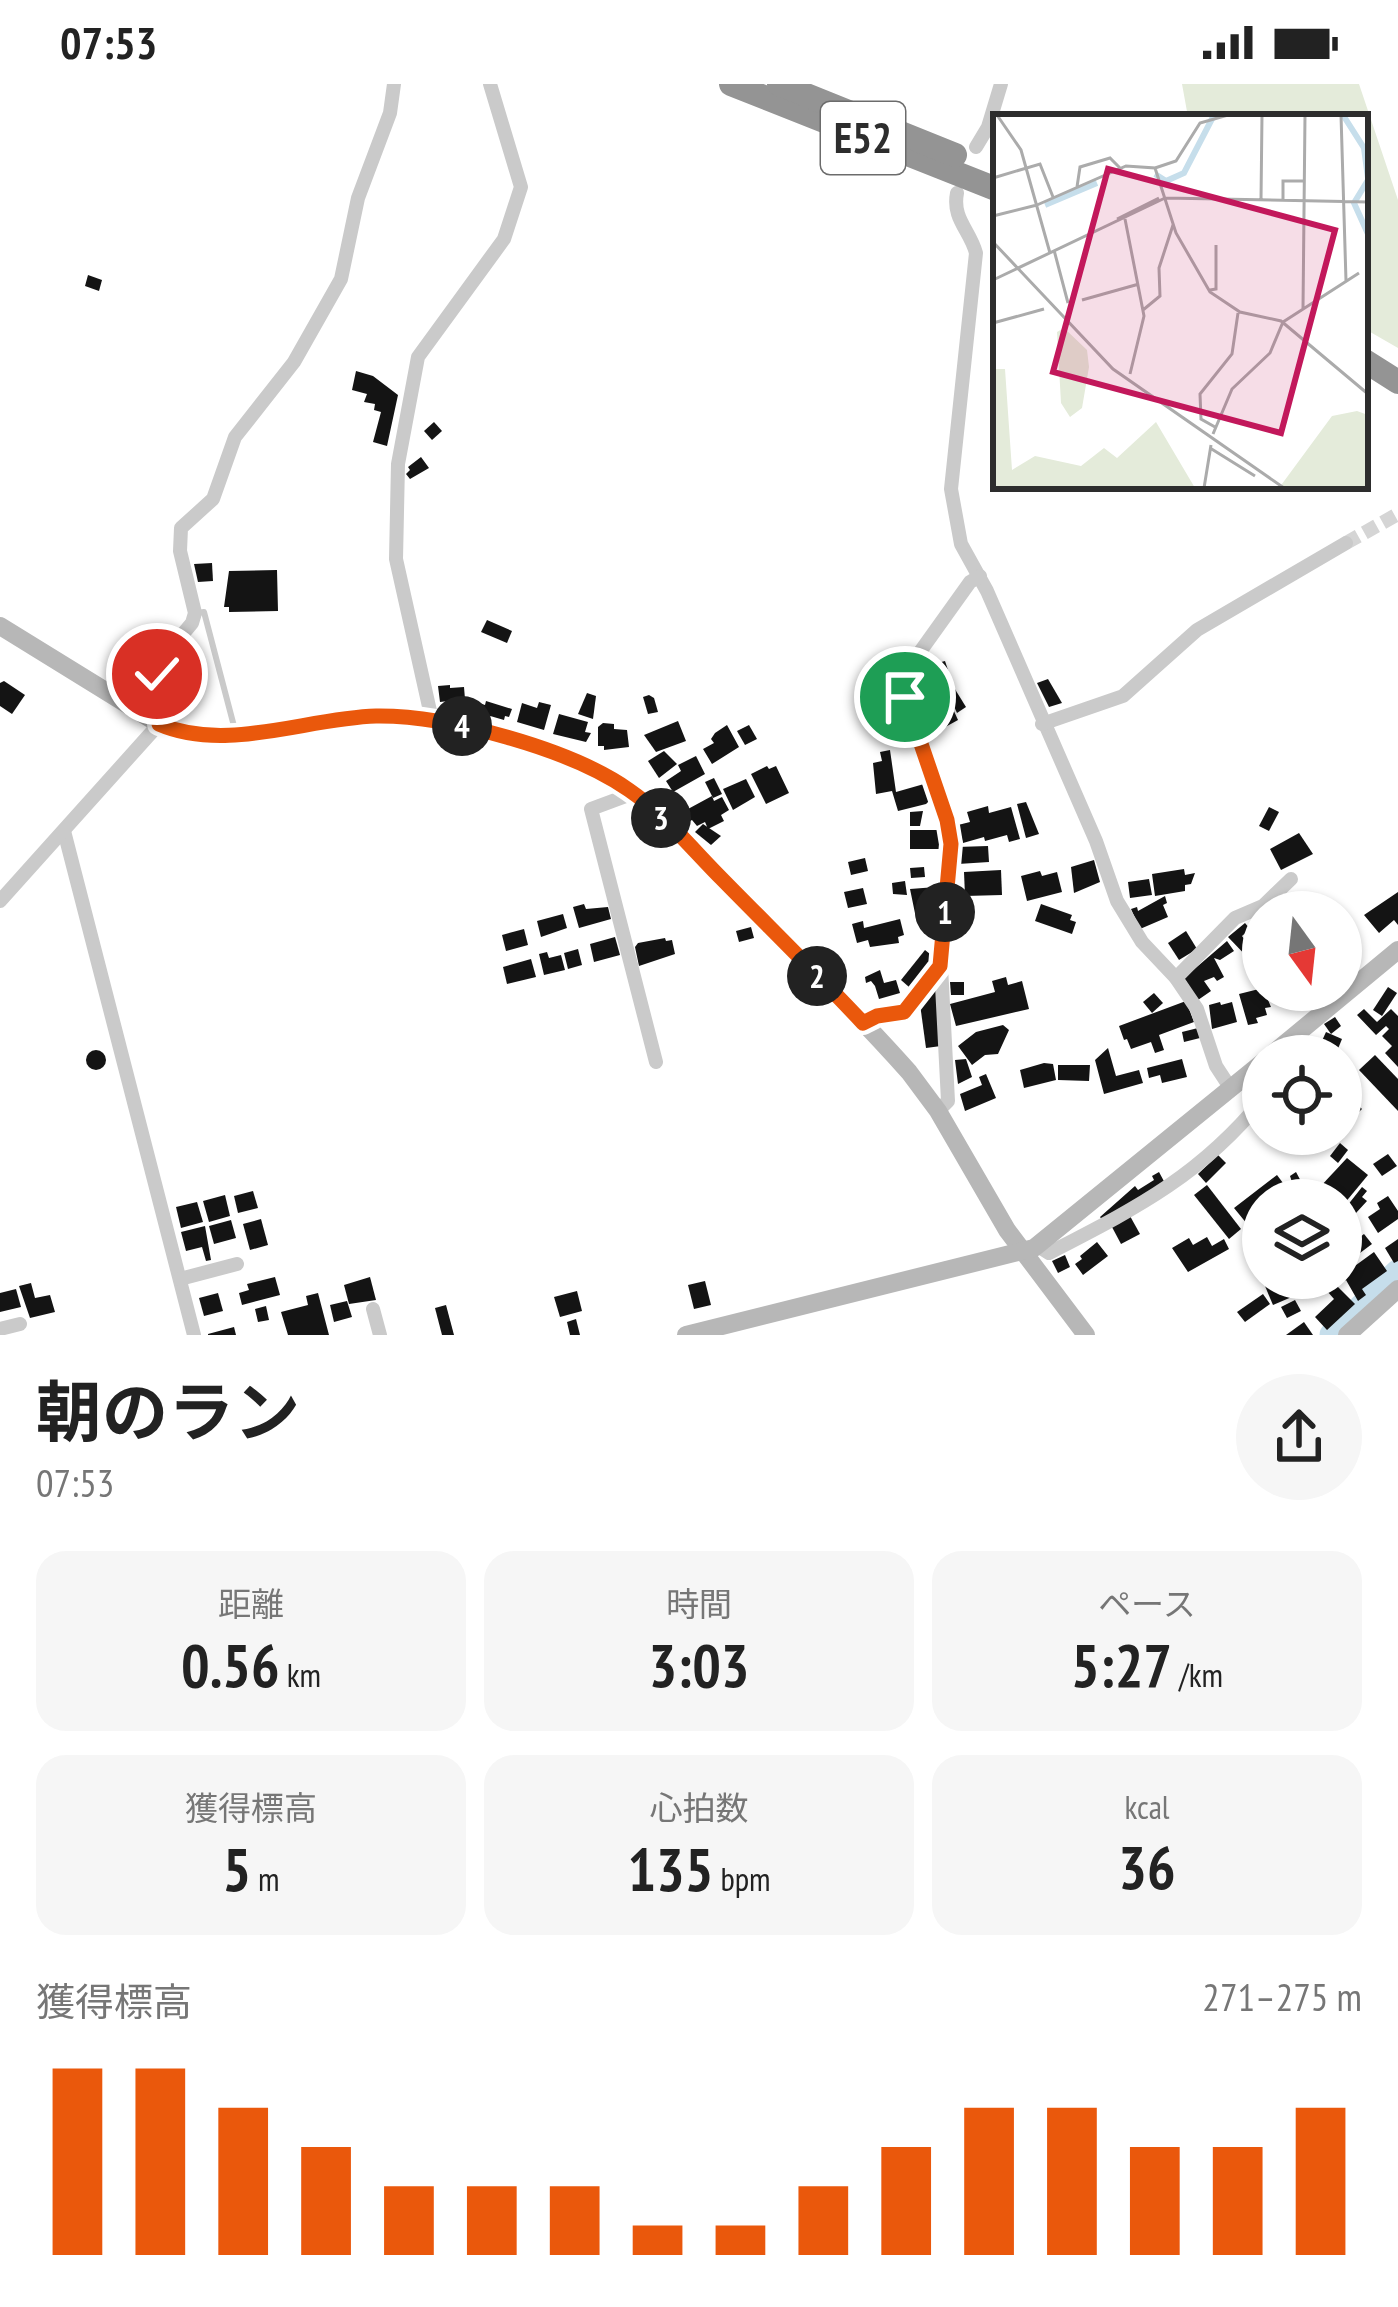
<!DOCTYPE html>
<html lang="ja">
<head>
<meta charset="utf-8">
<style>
	body { margin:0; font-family:"PT Sans Narrow","Noto Sans JP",sans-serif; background:#f6f6f6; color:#222; height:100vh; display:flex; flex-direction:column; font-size:45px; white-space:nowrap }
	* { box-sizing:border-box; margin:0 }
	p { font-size:39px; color:#767676 }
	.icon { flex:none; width:66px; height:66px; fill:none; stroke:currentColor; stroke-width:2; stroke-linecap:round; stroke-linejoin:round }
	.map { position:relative; height:1251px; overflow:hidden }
	.panel { display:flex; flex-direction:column; background:#fff; flex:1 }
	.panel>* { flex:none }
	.needle { width:78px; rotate:165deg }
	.controls { position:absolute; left:1242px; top:807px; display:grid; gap:24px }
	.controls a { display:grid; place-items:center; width:120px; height:120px; border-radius:50%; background:#fff; box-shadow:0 3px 9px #0004; font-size:60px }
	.pin { position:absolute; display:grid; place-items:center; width:102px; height:102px; color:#fff; margin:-51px; border:6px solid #fff; border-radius:50%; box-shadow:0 3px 12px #0007 }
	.km { position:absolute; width:60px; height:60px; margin:-30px; border-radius:50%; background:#222; color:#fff; font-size:33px; line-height:60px; text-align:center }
	.round { display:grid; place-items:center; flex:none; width:126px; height:126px; border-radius:63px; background:#f6f6f6 }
	.head { display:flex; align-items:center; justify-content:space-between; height:204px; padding:0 36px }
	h1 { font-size:66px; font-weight:700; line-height:90px }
	.figures { display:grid; grid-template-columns:repeat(3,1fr); gap:18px; height:204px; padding:12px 36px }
	.figures div { display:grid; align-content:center; border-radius:30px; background:#f6f6f6; text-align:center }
	.figures b { font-size:60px; font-weight:700 }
	.figures small { font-size:33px; font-weight:400 }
	.figures p { font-size:33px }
	.chart { height:336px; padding:24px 36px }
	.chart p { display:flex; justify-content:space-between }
	.chart svg { width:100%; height:216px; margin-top:12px; stroke:#ea580c; stroke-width:6 }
	.status { display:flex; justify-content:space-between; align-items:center; height:84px; padding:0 60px; background:#fff; direction:ltr }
	.status svg { height:33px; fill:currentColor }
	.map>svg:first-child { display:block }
	.green { fill:#e4ebda }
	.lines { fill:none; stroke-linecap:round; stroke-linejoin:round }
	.river { stroke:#c6deeb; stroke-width:27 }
	.building { fill:#141414 }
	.street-tunnel { stroke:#d5d5d5; stroke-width:14; stroke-dasharray:14 7; stroke-linecap:butt }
	.lane { stroke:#cacaca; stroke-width:6 }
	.street { stroke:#cacaca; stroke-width:14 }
	.secondary { stroke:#b7b7b7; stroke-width:18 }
	.highway { stroke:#949494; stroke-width:24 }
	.route-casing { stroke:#fff; stroke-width:24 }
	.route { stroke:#ea580c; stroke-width:15 }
	.labels { text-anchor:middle; stroke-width:12; stroke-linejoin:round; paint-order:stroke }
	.shield { fill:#fff; stroke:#6c6c6c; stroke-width:3 }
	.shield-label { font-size:42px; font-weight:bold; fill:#2d2d2d }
	.inset-river { fill:none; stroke:#c6deeb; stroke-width:6 }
	.inset-road { fill:none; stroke:#ababab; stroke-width:3 }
	.view { fill:#c2185b; fill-opacity:0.15; stroke:#c2185b; stroke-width:6 }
	.inset-edge { fill:none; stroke:#2d2d2d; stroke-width:6 }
</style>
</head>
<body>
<div class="status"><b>07:53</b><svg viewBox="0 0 49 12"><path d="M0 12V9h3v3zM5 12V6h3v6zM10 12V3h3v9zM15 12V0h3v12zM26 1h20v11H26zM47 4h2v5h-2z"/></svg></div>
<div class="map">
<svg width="1398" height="1251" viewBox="0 0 1398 1251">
	<rect width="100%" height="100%" fill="#fff"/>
	<polygon class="green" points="1182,0 1359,0 1398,116 1398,264 1365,245 1365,33 1188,33"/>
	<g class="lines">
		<polyline class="river" points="1333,1251 1398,1189"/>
	</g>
	<g class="building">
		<polygon points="88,191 102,196 99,207 85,202"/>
		<polygon points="356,287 373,292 398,311 387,362 373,358 381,328 374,326 375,320 364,318 367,310 352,306"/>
		<polygon points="434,338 442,347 432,356 424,347"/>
		<polygon points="421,373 429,384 410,395 406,390 410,386 408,383"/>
		<polygon points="212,479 213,497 198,498 194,480"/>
		<polygon points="277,486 278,527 229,528 229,523 224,523 229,487"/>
		<polygon points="487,536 512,547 507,559 481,548"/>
		<polygon points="945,577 952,598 941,601 934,580"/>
		<polygon points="1048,595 1062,619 1049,623 1037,599"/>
		<polygon points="4,597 25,611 12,630 0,622 0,599"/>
		<polygon points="450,601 450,604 464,603 465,615 440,618 438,602"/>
		<polygon points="953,602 966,623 957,629 946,605"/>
		<polygon points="587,609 596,612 593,635 578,630"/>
		<polygon points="649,611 654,614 658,628 648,630 643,613"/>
		<polygon points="948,614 958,636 929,652 921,627"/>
		<polygon points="486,617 512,625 509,633 505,632 504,636 473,627 476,618 485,621"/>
		<polygon points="539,618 551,621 544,646 517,638 522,619 537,624"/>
		<polygon points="559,630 588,638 585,648 591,649 586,658 553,650"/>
		<polygon points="678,637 686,657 656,668 644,651"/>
		<polygon points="603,639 614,640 614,645 627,646 629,663 604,666 604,662 598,662 598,643"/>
		<polygon points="727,641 739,663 712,680 703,665 714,659 711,655 715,649"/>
		<polygon points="749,641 757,655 745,661 737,647"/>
		<polygon points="890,666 896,708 924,700 929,717 926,720 898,727 892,707 876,710 873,679 882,677 880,668"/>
		<polygon points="664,667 677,680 659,694 648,677"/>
		<polygon points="696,672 705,690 673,708 666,697 681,687 678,681"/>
		<polygon points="767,682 769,685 776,682 789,709 766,720 751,690"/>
		<polygon points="714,694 722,710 713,714 705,698"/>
		<polygon points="746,695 755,713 733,726 723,705"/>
		<polygon points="712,712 714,717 722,713 729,726 721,731 724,737 708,745 705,738 697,742 692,736 688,738 684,730 688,725"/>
		<polygon points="1026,718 1039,750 1026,754 1017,720"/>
		<polygon points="988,722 989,729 1011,723 1020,755 1009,758 1007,751 985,757 984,753 963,759 958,741 970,738 967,728"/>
		<polygon points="1269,723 1279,728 1269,747 1259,742"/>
		<polygon points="923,727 920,742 910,742 910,728"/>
		<polygon points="703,740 721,752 711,761 695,748"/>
		<polygon points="910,746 945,746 946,765 910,765"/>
		<polygon points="1299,749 1313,770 1281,786 1270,765"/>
		<polygon points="988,762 989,778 958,780 957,763"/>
		<polygon points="865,774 868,787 851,791 848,778"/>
		<polygon points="1094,776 1100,798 1074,809 1071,783"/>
		<polygon points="924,783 925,793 911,794 910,784"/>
		<polygon points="1184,785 1185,791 1195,789 1191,800 1185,801 1185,807 1155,812 1152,790"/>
		<polygon points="1001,786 1002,811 965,812 964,788"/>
		<polygon points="1040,787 1042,792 1057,788 1062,808 1027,817 1021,792"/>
		<polygon points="1149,795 1152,811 1130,814 1128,798"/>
		<polygon points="905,797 907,811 893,810 892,799"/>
		<polygon points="936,803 938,827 928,828 929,838 917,839 910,805"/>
		<polygon points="863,804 867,820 848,824 844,808"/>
		<polygon points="1398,808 1398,841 1394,836 1379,849 1364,831"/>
		<polygon points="1165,812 1167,819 1163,821 1168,833 1140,845 1131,825 1137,823 1138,827"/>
		<polygon points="584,820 586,825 608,823 611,835 579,844 573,823"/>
		<polygon points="1041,820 1072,831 1070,836 1076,838 1072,850 1035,837"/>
		<polygon points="563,830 567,844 541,853 537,837"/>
		<polygon points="900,835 904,851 898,853 899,859 870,863 868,856 857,859 852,840 863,837 864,844"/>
		<polygon points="1245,839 1250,845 1242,852 1247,859 1263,850 1263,875 1252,878 1228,853"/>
		<polygon points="751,843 754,854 739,858 736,847"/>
		<polygon points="524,845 528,861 506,867 502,851"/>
		<polygon points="1186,847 1197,865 1179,876 1168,859"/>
		<polygon points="615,853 620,871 594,878 590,860"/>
		<polygon points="665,854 666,857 672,856 675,870 639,882 635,863 638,859"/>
		<polygon points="1227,857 1234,867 1220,876 1214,874 1224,893 1217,897 1214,893 1204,897 1211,907 1198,916 1184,894"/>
		<polygon points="578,865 582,881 568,885 564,869"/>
		<polygon points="925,866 935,874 909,903 901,896"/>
		<polygon points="547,868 549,874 561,871 565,886 544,891 539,870"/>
		<polygon points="531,875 536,893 507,900 503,883"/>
		<polygon points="880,886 884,899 896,896 900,909 879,915 875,902 871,897 866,899 865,893"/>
		<polygon points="1006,893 1008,901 1022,897 1029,925 956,942 950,920 995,908 992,897"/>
		<polygon points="950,898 964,898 964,911 951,911"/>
		<polygon points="933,901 936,901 941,962 926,964 920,920"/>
		<polygon points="1388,903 1397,909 1382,932 1373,926"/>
		<polygon points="1263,904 1271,923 1265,924 1267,931 1256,934 1258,939 1248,941 1239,910"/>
		<polygon points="1154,909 1163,919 1152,929 1143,918"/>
		<polygon points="1186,917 1194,938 1159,951 1164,966 1155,969 1151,958 1131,965 1127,955 1124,956 1119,942"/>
		<polygon points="1220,918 1221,921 1232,918 1237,938 1212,945 1209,921"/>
		<polygon points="1364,925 1377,938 1391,925 1398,932 1398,983 1385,969 1392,962 1382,952 1389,945 1386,942 1376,951 1357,931"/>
		<polygon points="1335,933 1341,942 1331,950 1324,940"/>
		<polygon points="1003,941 1009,946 998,970 985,971 972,981 958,962 976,948"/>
		<polygon points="1198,944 1200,954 1184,958 1182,948"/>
		<polygon points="1326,948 1342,955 1335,972 1316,970"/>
		<polygon points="1108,964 1116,992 1139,986 1143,999 1104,1010 1095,976"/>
		<circle cx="96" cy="976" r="10"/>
		<polygon points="1375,971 1398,995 1398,1027 1359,986"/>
		<polygon points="966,975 972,993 958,1000 955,976"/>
		<polygon points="1182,975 1187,993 1162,999 1160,991 1149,994 1147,984"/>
		<polygon points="1044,979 1053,980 1056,996 1024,1004 1020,986"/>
		<polygon points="1058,981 1090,981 1089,997 1058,996"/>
		<polygon points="986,990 996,1014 965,1027 960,1010 982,1001 979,993"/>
		<polygon points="1345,1008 1362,1025 1343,1043 1341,1012"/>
		<polygon points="1340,1059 1348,1066 1338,1079 1330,1072"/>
		<polygon points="1388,1070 1397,1082 1382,1092 1373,1080"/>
		<polygon points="1218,1071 1226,1079 1206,1099 1198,1090"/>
		<polygon points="1347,1074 1368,1091 1344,1120 1319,1104"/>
		<polygon points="1159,1088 1166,1101 1103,1137 1100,1133 1135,1102 1138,1106 1154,1096 1152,1092"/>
		<polygon points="1296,1088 1311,1116 1284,1116 1281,1111 1281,1116 1263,1116 1263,1138 1252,1146 1234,1124 1277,1091 1289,1107 1294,1104 1290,1092"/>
		<polygon points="1207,1101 1241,1145 1229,1155 1194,1111"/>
		<polygon points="1362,1103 1367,1107 1362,1113 1367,1117 1356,1129 1347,1122"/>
		<polygon points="253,1107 258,1124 238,1129 234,1112"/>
		<polygon points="225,1111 230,1132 209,1138 203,1117"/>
		<polygon points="1388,1112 1398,1127 1398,1135 1378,1149 1368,1133 1380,1125 1377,1119"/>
		<polygon points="197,1118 203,1138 181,1144 176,1123"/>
		<polygon points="1130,1132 1140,1150 1121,1160 1112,1143"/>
		<polygon points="261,1135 268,1161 250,1166 243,1140"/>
		<polygon points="231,1136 236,1154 214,1160 209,1142"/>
		<polygon points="205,1142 211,1176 206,1177 202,1163 186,1167 181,1148"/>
		<polygon points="1263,1145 1263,1171 1260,1173 1248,1157"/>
		<polygon points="1364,1150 1372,1160 1360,1169 1352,1159"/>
		<polygon points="1207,1153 1212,1162 1224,1155 1229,1165 1188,1188 1172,1164 1189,1154 1193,1161"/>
		<polygon points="1398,1155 1398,1177 1394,1179 1385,1164"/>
		<polygon points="1097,1158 1108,1172 1083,1191 1075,1180 1082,1175 1080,1172"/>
		<polygon points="1374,1168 1387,1187 1362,1205 1366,1211 1358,1217 1346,1196 1341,1199 1341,1192"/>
		<polygon points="1065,1171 1070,1183 1058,1189 1052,1177"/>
		<polygon points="275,1193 280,1211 242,1221 239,1209 249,1206 247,1200"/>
		<polygon points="370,1193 376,1216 349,1220 344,1201"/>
		<polygon points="1286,1194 1294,1212 1273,1221 1265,1202"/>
		<polygon points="705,1197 711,1221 694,1225 688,1201"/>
		<polygon points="31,1199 35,1214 50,1211 55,1228 30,1234 19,1202"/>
		<polygon points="1335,1200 1355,1220 1327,1246 1315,1233 1334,1215 1327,1207"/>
		<polygon points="16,1205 21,1223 0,1228 0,1209"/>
		<polygon points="577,1207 582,1227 560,1233 554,1213"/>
		<polygon points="218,1209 223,1227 204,1232 199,1214"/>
		<polygon points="318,1209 329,1251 288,1251 281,1228 308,1221 306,1212"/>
		<polygon points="1263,1210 1270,1220 1245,1238 1237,1228"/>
		<polygon points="1295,1216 1301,1227 1287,1234 1281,1223"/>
		<polygon points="347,1217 352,1233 334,1238 330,1221"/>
		<polygon points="446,1221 454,1251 442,1251 435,1224"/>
		<polygon points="266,1222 269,1236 258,1238 255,1225"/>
		<polygon points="576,1235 580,1251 570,1251 567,1238"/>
		<polygon points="1304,1238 1313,1251 1286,1251"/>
		<polygon points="234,1243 236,1251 208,1251 208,1250"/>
	</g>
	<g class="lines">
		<polyline class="street-tunnel" points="1346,459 1398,430"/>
		<polyline class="lane" points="196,529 204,528 235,646"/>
		<g class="street">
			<polyline points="976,63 988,43 1001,0"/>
			<path d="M957 109C952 135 970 146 976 169L951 405 961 460 987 507 1096 757 1117 817 1142 858 1176 894 1197 925 1216 982 1231 1005"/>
			<polyline points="432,636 396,475 398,380 418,273 504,155 521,103 490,0"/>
			<polyline points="1042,640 1123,612 1197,546 1346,459"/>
			<polyline points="634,709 591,725 656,978"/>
			<polyline points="64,747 194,1251"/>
			<polyline points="0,817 159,640 158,580 192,539 195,529 180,467 181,444 213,415 235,353 294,278 341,195 358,114 390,29 394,0"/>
			<polyline points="1176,894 1235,834 1263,822 1291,795"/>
			<polyline points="863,939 877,931 904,928 941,882"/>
			<polyline points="938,1027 948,1017 941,882 951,760 947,736 901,604 907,586 970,498 980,492"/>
			<path d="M1038 1162 1049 1169C1136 1124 1199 1093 1263 1015"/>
			<polyline points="180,1195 237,1180"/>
			<polyline points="373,1225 380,1251"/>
			<polyline points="0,1245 20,1240"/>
		</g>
		<g class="secondary">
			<path d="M0 542 159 640C228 670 319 630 393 632 460 634 571 667 626 704 666 730 698 771 731 805 791 865 852 924 909 988L938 1027 1007 1146 1086 1251"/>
			<polyline points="1270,972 1398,866"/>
			<polyline points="686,1251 1034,1164 1263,978"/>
			<polyline points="1347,1251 1398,1205"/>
		</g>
		<g class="highway">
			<polyline points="731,0 996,105"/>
			<polyline points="779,0 955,71"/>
			<polyline points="1365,277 1398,298"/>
		</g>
	</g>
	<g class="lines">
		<defs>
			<path id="route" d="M157 590 159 640C226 669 306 634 376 632 447 631 571 665 629 706 664 730 692 765 722 795 769 843 817 890 863 939L877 932 904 928 940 882 951 760 947 736 905 613"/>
		</defs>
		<use href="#route" class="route-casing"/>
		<use href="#route" class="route"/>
	</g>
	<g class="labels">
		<rect class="shield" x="821" y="18" width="84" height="72" rx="9"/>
		<g class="shield-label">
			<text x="863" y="69">E52</text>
		</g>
	</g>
	<g transform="translate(993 30)">
		<rect width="375" height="375" fill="#fff"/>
		<path d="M71 214 94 236 96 253 89 294 77 303 68 289 64 218ZM0 255H12L19 356 42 342 88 352 111 334 124 344 163 308 202 374H0ZM364 297 375 301V374H286L339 302Z" fill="#e4ebda"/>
		<path class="inset-river" d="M350 1 371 34 375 64M162 60 173 67 191 59 221 1M375 66 361 89 375 120M52 91 104 69"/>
		<path class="inset-road" d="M4 1 28 36 57 139M348 1 353 167M162 54 183 47 207 9 235 1M0 64 47 50 60 83M84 73 87 53 117 44 127 54M172 84 375 88M290 85V67H311M268 86 269 1M44 91 133 52 162 54 183 119 217 178 247 198 288 207 375 280M0 102 44 91M124 105 166 84M132 105 151 202 137 260M0 128 120 255 291 374M61 136 75 189M0 166 172 84M217 176 223 175V131M89 186 146 170M310 195 312 1M150 196 167 182 166 154 180 111M0 209 51 195M222 313 208 305 207 280 239 240 245 199M220 320 239 275 277 239 290 208 366 159M217 334 262 362M211 374 218 331"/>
		<path class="view" d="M115 55 342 116 288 319 60 258Z"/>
		<rect width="375" height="375" class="inset-edge"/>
	</g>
</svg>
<div class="controls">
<a><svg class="needle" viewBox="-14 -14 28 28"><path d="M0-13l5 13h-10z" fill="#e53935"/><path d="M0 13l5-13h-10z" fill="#767676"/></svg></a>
<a><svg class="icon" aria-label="locate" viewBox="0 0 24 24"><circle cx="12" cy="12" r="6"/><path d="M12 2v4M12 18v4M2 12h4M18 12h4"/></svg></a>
<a><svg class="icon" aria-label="layers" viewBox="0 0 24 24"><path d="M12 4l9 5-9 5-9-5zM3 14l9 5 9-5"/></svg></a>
</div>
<div class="pin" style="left:905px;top:613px;background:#1e9e55"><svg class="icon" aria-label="arrive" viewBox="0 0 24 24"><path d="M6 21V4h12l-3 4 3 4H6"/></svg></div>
<div class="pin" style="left:157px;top:590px;background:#d93025"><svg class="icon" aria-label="check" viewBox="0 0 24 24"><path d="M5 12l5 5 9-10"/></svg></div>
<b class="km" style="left:945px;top:828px">1</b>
<b class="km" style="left:817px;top:892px">2</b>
<b class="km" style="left:661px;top:734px">3</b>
<b class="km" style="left:462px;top:642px">4</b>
</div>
<section class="panel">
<div class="head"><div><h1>朝のラン</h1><p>07:53</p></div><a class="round"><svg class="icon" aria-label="share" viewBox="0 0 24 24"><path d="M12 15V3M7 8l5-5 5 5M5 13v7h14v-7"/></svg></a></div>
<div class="figures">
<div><p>距離</p><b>0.56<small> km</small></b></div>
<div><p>時間</p><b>3:03</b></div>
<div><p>ペース</p><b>5:27<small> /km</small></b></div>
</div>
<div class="figures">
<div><p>獲得標高</p><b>5<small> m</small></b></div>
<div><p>心拍数</p><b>135<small> bpm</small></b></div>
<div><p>kcal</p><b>36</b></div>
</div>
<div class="chart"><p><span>獲得標高</span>271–275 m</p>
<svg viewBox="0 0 160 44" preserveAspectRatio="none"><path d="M5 44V6M15 44V6M25 44V14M35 44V22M45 44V30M55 44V30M65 44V30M75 44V38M85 44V38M95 44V30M105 44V22M115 44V14M125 44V14M135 44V22M145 44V22M155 44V14"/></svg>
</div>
</section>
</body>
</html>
